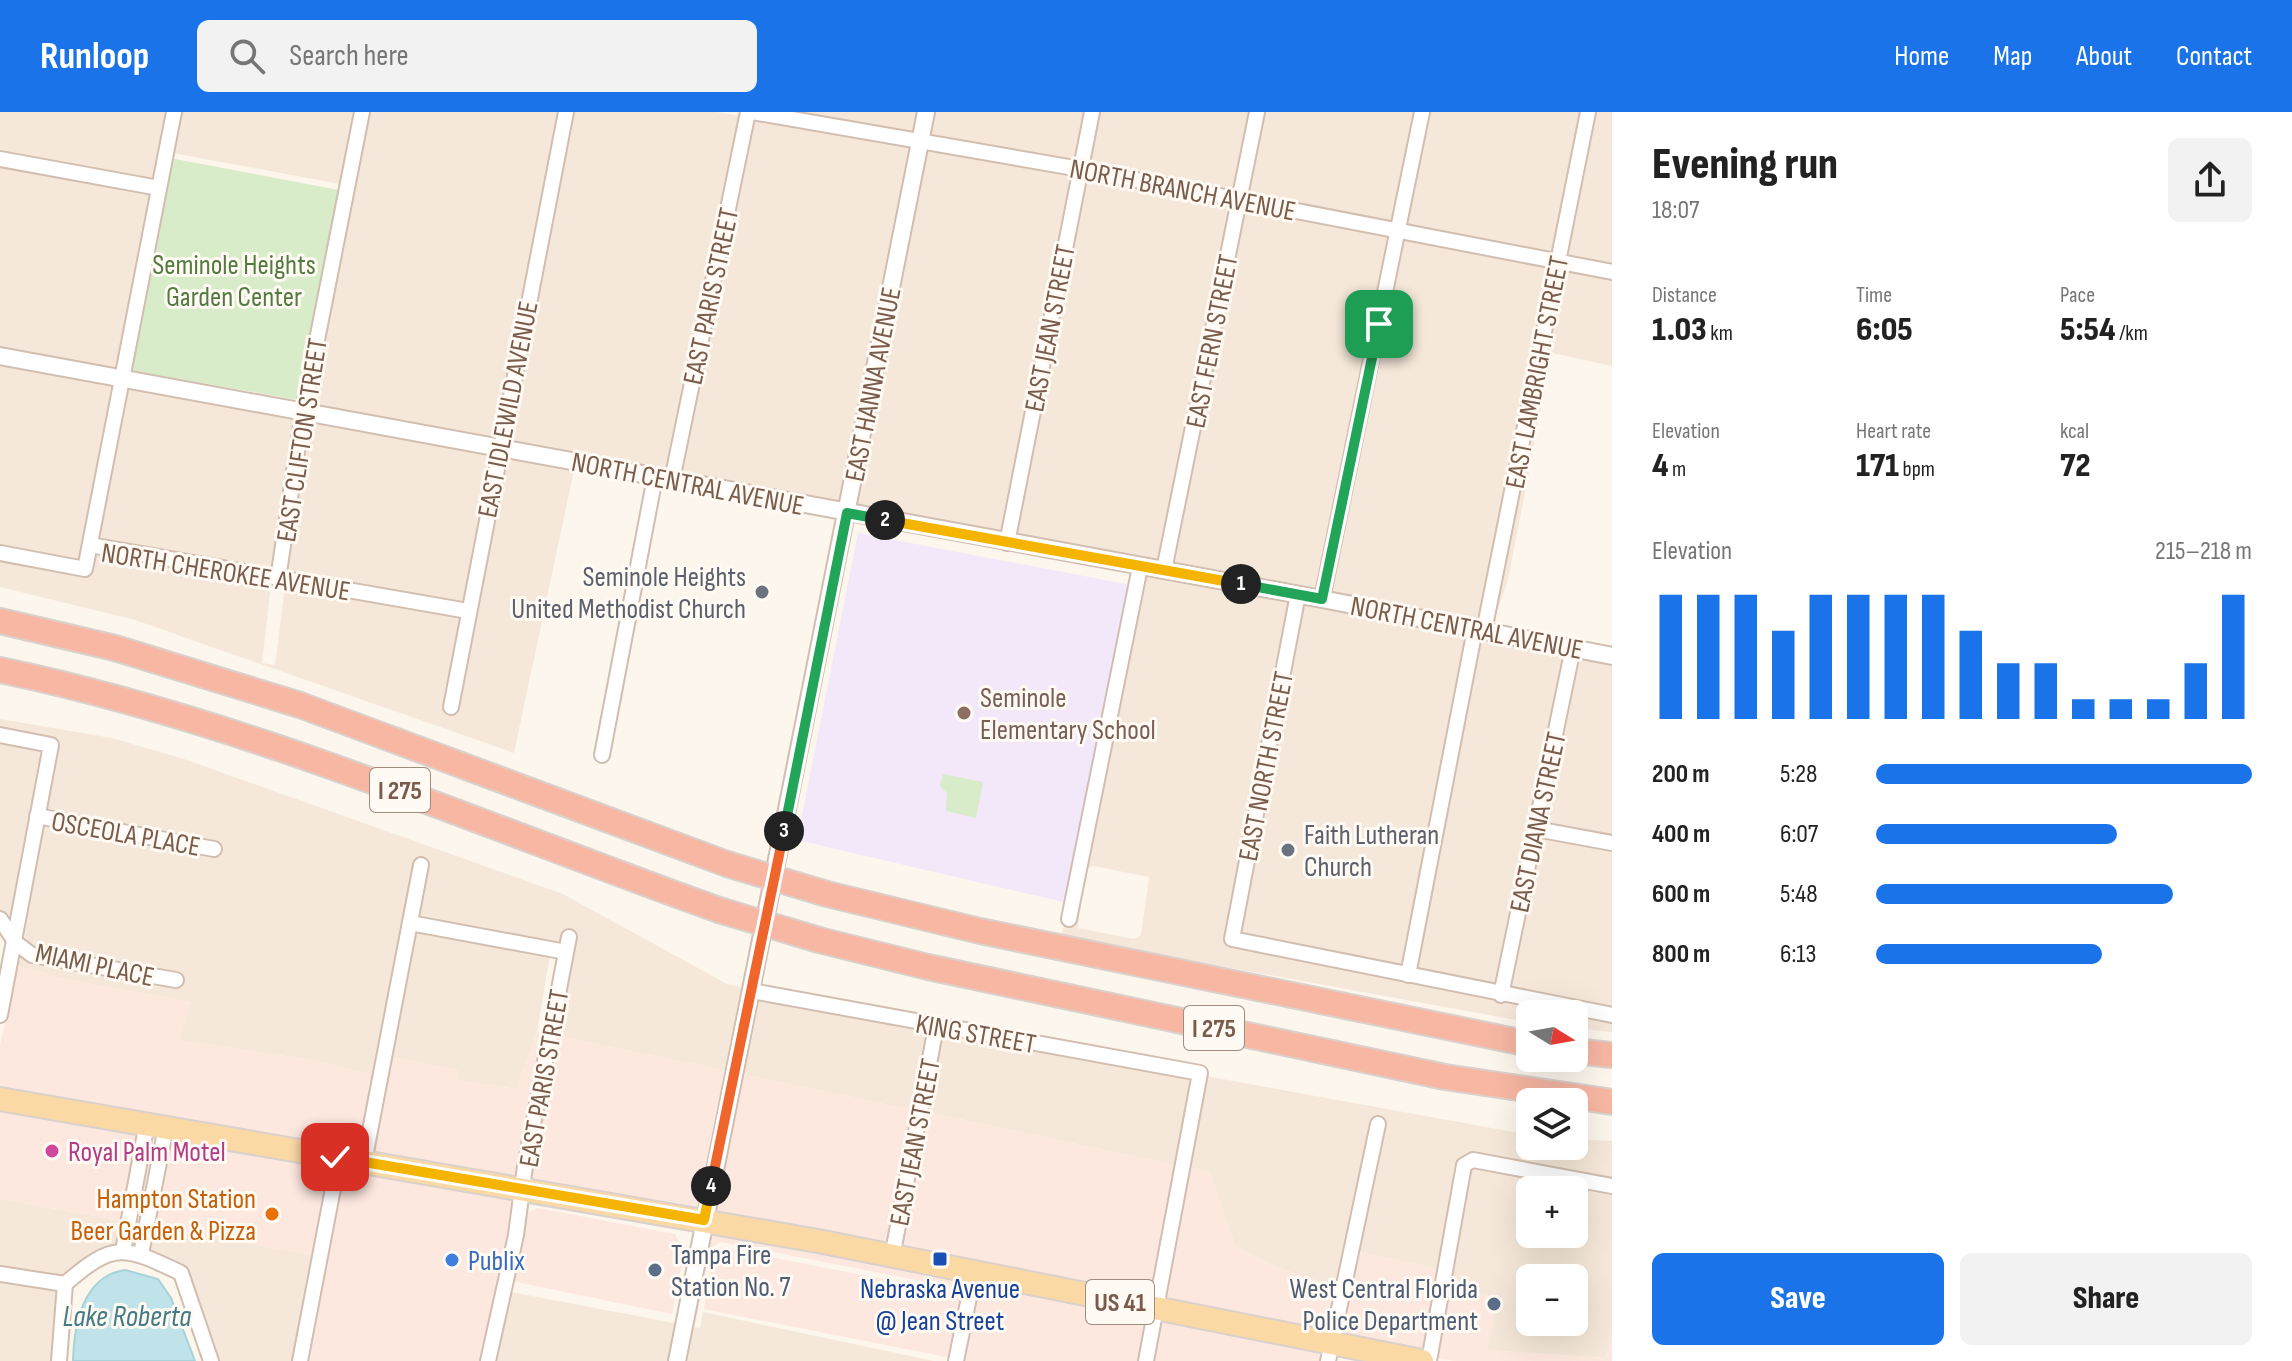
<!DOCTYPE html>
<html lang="en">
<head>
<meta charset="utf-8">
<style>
	body { margin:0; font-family:"Sofia Sans Condensed",sans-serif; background:#f2f2f2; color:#222; height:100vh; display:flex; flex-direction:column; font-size:30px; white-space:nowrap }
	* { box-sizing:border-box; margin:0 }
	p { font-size:26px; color:#767676 }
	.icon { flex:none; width:44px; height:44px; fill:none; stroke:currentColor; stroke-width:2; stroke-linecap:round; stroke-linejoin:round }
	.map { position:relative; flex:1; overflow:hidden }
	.panel { display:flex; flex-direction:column; background:#fff; width:680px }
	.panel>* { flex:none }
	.needle { width:52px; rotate:101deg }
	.controls { position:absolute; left:1516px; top:888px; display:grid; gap:16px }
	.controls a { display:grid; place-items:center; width:72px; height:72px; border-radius:12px; background:#fff; box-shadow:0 8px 32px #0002; font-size:40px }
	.pin { position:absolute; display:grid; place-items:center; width:68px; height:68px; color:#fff; margin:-34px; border-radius:16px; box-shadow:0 4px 12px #0006 }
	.km { position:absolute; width:40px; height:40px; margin:-20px; border-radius:50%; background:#222; color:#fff; font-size:22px; line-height:40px; text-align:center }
	.round { display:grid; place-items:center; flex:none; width:84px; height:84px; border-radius:12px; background:#f2f2f2 }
	.head { display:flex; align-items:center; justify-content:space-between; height:136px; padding:0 40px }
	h1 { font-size:44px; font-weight:800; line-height:60px }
	.stats { display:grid; grid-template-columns:repeat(3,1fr); gap:12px; height:136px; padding:8px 40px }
	.stats div { display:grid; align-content:center }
	.stats b { font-size:34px; font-weight:800 }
	.stats small { font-size:22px; font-weight:400 }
	.stats p { font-size:22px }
	.chart { height:224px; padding:16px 40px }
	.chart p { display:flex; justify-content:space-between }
	.chart svg { width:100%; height:144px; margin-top:8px; stroke:#1a73e8; stroke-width:6 }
	.primary-button { display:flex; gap:16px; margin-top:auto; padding:16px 40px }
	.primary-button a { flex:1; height:92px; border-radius:12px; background:#1a73e8; color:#fff; font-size:32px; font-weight:800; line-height:92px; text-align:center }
	.primary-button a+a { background:#f2f2f2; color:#222 }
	ul { padding:0 40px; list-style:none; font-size:26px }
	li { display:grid; grid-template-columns:128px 96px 1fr; align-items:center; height:60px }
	li i { height:20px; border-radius:10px; background:#1a73e8 }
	header { display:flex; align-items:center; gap:48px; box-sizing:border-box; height:112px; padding:0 40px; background:#1a73e8; color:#fff }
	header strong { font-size:38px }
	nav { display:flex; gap:44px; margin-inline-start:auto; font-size:28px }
	.search { width:560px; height:72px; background:#f2f2f2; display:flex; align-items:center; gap:20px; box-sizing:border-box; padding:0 28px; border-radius:12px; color:#767676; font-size:30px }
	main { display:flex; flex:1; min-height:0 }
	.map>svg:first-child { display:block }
	.residential { fill:#f5e8da; fill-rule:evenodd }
	.commercial { fill:#fde8e0 }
	.education { fill:#f3e8fa }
	.green { fill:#d8ecc9 }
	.water { fill:#bfe3e8; stroke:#a5d3da; stroke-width:2 }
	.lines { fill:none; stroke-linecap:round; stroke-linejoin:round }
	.minor-casing { stroke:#d1beb0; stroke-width:18 }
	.tertiary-casing { stroke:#d1beb0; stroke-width:20 }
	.primary-casing { stroke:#dad1cd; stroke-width:26 }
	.motorway-casing { stroke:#dad1cd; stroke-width:28 }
	.minor { stroke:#fff; stroke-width:14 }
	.tertiary { stroke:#fff; stroke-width:16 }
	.primary { stroke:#fbd9a5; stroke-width:22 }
	.motorway { stroke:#f7b7a3; stroke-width:24 }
	.motorway-bridge-casing { stroke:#dad1cd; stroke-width:28; stroke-linecap:butt }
	.motorway-bridge { stroke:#f7b7a3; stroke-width:24 }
	.split-1-casing { stroke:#fff; stroke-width:16 }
	.split-2-casing { stroke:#fff; stroke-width:16 }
	.split-3-casing { stroke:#fff; stroke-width:16 }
	.split-4-casing { stroke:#fff; stroke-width:16 }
	.split-5-casing { stroke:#fff; stroke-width:16 }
	.split-1 { stroke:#22a559; stroke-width:10 }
	.split-2 { stroke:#f5b400; stroke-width:10 }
	.split-3 { stroke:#22a559; stroke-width:10 }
	.split-4 { stroke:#f0652b; stroke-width:10 }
	.split-5 { stroke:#f5b400; stroke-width:10 }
	.worship-dot { fill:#6b7280; stroke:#fffaf3; stroke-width:3 }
	.education-dot { fill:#8d6e63; stroke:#fffaf3; stroke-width:3 }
	.hotel-dot { fill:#d1479c; stroke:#fffaf3; stroke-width:3 }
	.food-dot { fill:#e8710a; stroke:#fffaf3; stroke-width:3 }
	.transit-dot { fill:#1a4fb4; stroke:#fffaf3; stroke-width:3 }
	.shop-dot { fill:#3f7fe0; stroke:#fffaf3; stroke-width:3 }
	.service-dot { fill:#5c6f8a; stroke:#fffaf3; stroke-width:3 }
	.labels { text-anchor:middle; stroke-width:6; stroke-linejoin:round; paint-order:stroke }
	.shield { fill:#fffaf3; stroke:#a28b7f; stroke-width:2 }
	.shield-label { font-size:26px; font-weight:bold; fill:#7a5c4d }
	.street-label { font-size:28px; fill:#7a5c4d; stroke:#fffaf3 }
	.park-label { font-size:28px; fill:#537a41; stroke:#fffaf3 }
	.worship-label { font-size:28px; fill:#5b616d; stroke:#fffaf3; text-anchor:end }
	.education-label { font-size:28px; fill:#785e54; stroke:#fffaf3; text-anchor:start }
	.hotel-label { font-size:28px; fill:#b23c85; stroke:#fffaf3; text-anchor:start }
	.food-label { font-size:28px; fill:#c56008; stroke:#fffaf3; text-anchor:end }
	.service-label { font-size:28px; fill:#4e5e75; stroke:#fffaf3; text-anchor:start }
	.shop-label { font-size:28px; fill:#366cbe; stroke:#fffaf3; text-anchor:start }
	.transit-label { font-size:28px; fill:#164399; stroke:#fffaf3 }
	.water-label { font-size:30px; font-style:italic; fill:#437c86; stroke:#fffaf3 }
</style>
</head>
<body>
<header>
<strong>Runloop</strong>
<div class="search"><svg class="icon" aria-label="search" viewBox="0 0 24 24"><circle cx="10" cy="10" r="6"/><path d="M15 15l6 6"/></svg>Search here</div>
<nav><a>Home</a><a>Map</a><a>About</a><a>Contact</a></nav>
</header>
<main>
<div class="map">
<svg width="1612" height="1249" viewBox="0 0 1612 1249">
	<rect width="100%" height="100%" fill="#fdf6ec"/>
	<g class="residential">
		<polygon points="0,0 167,0 154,69 0,41"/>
		<polygon points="181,0 354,0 340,72 173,41"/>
		<polygon points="369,0 559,0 494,327 311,295"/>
		<polygon points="573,0 716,0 740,4 666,360 508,330"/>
		<polygon points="788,0 919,0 914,23"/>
		<polygon points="933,0 1084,0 1074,50 928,25"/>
		<polygon points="1099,0 1250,0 1234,80 1088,52"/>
		<polygon points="1264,0 1415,0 1393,111 1248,83"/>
		<polygon points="1430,0 1581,0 1553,141 1407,114"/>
		<polygon points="1595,0 1612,0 1612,153 1566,144"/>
		<polygon points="753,6 912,35 841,393 680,363"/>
		<polygon points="926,37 1072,62 1001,424 855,396"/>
		<polygon points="0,53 151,81 117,259 0,238"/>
		<polygon points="1086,65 1232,92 1159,451 1015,426"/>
		<polygon points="1245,95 1391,123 1317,479 1173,453"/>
		<polygon points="1405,126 1550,153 1479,512 1330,482"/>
		<polygon points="1564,156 1612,166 1612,254 1552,241 1508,468 1492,514"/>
		<polygon points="0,250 115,271 79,449 0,434"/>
		<polygon points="128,274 295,304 273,460 98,428"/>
		<polygon points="309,307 491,340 463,492 286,462"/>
		<polygon points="505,342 647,370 574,358 514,641 135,508 0,475 0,447 84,463 92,458 96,441 271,472 262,551 275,553 285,475 460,504 443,599 456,602"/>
		<polygon points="1146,462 1290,487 1224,831 1571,902 1530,902 1527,910 1061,825 1064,812 1075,814 1084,770 1078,816 1134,827 1141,823 1149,765 1093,754 1087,757"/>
		<polygon points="1304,490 1467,522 1402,856 1240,822"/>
		<polygon points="1480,525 1565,541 1496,875 1416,859"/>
		<polygon points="1579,544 1612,550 1612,725 1544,712"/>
		<polygon points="0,607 112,626 184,647 563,782 727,872 746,876 728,959 557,924 576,820 563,818 560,832 418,806 429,749 416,745 374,963 311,948 179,928 190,890 65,867 18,854 21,843 31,850 182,875 184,863 35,838 24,829 43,712 220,744 222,733 45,700 59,628 0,617"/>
		<polygon points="0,629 43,637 13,811 0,801"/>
		<polygon points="1541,724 1612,738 1612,897 1509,878"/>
		<polygon points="416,818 550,843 537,920 516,977 457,968 457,958 392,945"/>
		<polygon points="758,886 928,920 913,998 742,962"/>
		<polygon points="1574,903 1612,909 1612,920 1574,916"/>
		<polygon points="942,922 1191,966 1175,1053 927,1000"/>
		<polygon points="1206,964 1530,1023 1530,1034 1574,1034 1574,1027 1612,1029 1612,1068 1458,1051 1440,1157 1359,1140 1386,1008 1373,1005 1337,1171 1325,1171 1279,1156 1235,1134 1210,1060 1189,1056"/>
		<path d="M1475 1055 1612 1081V1223L1605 1246 1486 1238 1498 1185 1450 1176 1467 1065ZM1530 1078H1574V1122H1530ZM1530 1166H1574V1210H1530Z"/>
		<polygon points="0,1087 129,1110 125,1133 91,1141 62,1165 0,1156"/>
		<polygon points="143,1113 314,1143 293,1249 218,1249 216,1234 187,1160 139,1135"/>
		<polygon points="0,1168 57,1177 52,1249 0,1249"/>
		<polygon points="511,1180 700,1216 703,1200 934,1249 496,1249"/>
	</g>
	<g class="commercial">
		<polygon points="18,854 65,867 191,890 180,928 311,948 374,963 359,1042 0,981 0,934"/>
		<polygon points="537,920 543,921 517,1070 373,1045 392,945 458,958 458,968 516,977"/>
		<polygon points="557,924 728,959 698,1101 531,1072"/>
		<polygon points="742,962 913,998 886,1138 712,1104"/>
		<polygon points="0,993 146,1018 129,1110 0,1087"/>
		<polygon points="927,1000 1175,1053 1150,1190 900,1140"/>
		<polygon points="160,1020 331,1050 314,1143 143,1113"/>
		<polygon points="345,1053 515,1082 481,1249 307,1249"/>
		<polygon points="1189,1056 1210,1060 1235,1134 1279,1156 1325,1171 1337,1171 1327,1224 1164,1192"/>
		<polygon points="538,1096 675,1122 684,1141 672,1202 511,1169 527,1101"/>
		<polygon points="710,1116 966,1166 963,1177 720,1130 708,1138 696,1210 692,1209"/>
		<polygon points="720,1135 963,1183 951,1246 704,1197 713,1139"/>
		<polygon points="1359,1140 1440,1157 1423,1243 1340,1227"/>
		<polygon points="979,1169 1148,1202 1139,1249 964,1249"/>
		<polygon points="1450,1176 1499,1185 1486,1238 1605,1246 1612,1223 1612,1249 1454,1249 1437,1246"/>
		<polygon points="1162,1205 1324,1236 1322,1249 1153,1249"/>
	</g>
	<polygon class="education" points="858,421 1131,473 1068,791 797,728"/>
	<g class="green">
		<polygon points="170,46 339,78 298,288 129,258"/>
		<polygon points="943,662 983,670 976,706 946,699 947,681 940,674"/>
	</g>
	<path class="water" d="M125 1158 158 1167 171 1186 195 1249H73C74 1212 83 1164 125 1158Z"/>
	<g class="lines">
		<defs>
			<g id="minor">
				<polyline points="752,0 1080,57 1612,160"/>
				<polyline points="0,47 159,76"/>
				<polyline points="672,368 748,0"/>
				<polyline points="1007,431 1092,0"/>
				<polyline points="90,433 468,499"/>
				<polyline points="0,441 85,457 174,0"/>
				<polyline points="1164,458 1257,0"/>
				<polyline points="278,467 303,299 362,0"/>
				<polyline points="1298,482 1232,827 1612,903"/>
				<polyline points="1322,487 1422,0"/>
				<polyline points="1484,519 1588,0"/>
				<polyline points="451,595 566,0"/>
				<polyline points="0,623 51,633 0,903"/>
				<polyline points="602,643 655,365"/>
				<polyline points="37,704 214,737"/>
				<polyline points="1536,717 1612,731"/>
				<polyline points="0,807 16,831 32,843 176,868"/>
				<polyline points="1069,807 1140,455"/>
				<polyline points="410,811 566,840"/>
				<polyline points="1408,863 1475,517"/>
				<polyline points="752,879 1200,961 1146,1249"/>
				<polyline points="1501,883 1573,536"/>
				<polyline points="364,1050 421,753"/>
				<polyline points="123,1139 147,1011"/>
				<polyline points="141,1142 166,1015"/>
				<polyline points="892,1145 936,915"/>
				<polyline points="0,1162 65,1172"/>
				<path d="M59 1249 65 1172C114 1129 124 1134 181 1161L211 1249"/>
				<polyline points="300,1249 339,1045"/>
				<polyline points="488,1249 516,1123 525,1054 569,825"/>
				<polyline points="956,1249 974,1161"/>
				<polyline points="1328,1249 1378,1012"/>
				<polyline points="1429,1249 1464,1053 1473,1048 1612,1074"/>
			</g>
			<g id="tertiary">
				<polyline points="0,244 1322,487 1612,544"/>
				<polyline points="677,1249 926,0"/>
			</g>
			<polyline id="primary" points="0,987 818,1129 1422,1249"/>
			<g id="motorway">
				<polyline points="0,509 115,536 300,593 727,752"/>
				<path d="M0 558C249 610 480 713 719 798"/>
				<polyline points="827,782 980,819 1530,932"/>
				<polyline points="819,828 928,855 1445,965 1612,990"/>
				<polyline points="1574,939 1612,943"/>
			</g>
		</defs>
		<use href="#minor" class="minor-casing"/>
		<use href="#tertiary" class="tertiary-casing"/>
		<use href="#primary" class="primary-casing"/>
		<use href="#motorway" class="motorway-casing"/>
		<use href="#minor" class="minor"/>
		<use href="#tertiary" class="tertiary"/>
		<use href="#primary" class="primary"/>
		<use href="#motorway" class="motorway"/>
		<defs>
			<g id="motorway-bridge">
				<polyline points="727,752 827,782"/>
				<polyline points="719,798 819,828"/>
			</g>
		</defs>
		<use href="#motorway-bridge" class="motorway-bridge-casing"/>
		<use href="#motorway-bridge" class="motorway-bridge"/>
	</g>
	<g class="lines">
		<defs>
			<polyline id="split-1" points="1241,472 1322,487 1379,212"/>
			<polyline id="split-2" points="885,408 1241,472"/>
			<polyline id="split-3" points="784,719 847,401 885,408"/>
			<polyline id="split-4" points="711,1074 784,719"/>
			<polyline id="split-5" points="335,1045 704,1108 711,1074"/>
		</defs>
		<use href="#split-1" class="split-1-casing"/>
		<use href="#split-2" class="split-2-casing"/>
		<use href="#split-3" class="split-3-casing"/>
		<use href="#split-4" class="split-4-casing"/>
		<use href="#split-5" class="split-5-casing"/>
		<use href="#split-1" class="split-1"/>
		<use href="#split-2" class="split-2"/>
		<use href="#split-3" class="split-3"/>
		<use href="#split-4" class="split-4"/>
		<use href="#split-5" class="split-5"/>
	</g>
	<g class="worship-dot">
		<circle cx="762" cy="480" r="8"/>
		<circle cx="1288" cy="738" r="8"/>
	</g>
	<circle class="education-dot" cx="964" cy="601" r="8"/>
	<circle class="hotel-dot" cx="52" cy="1039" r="8"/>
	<circle class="food-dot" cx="272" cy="1102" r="8"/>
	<rect class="transit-dot" x="932" y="1139" width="16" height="16" rx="4"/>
	<circle class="shop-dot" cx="452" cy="1148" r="8"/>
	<g class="service-dot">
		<circle cx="655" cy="1158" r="8"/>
		<circle cx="1494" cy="1192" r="8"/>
	</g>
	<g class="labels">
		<g class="shield">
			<rect x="370" y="656" width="60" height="44" rx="6"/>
			<rect x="1184" y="894" width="60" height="44" rx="6"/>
			<rect x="1086" y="1168" width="68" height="44" rx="6"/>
		</g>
		<g class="shield-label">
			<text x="400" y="687">I 275</text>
			<text x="1214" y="925">I 275</text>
			<text x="1120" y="1199">US 41</text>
		</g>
		<g class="street-label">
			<text transform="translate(1183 77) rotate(11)" y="10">NORTH BRANCH AVENUE</text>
			<text transform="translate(710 184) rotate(-78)" y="10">EAST PARIS STREET</text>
			<text transform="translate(1049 216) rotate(-79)" y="10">EAST JEAN STREET</text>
			<text transform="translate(1211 229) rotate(-79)" y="10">EAST FERN STREET</text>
			<text transform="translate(1536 260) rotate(-79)" y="10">EAST LAMBRIGHT STREET</text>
			<text transform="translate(872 272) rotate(-79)" y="10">EAST HANNA AVENUE</text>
			<text transform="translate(507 297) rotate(-79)" y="10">EAST IDLEWILD AVENUE</text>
			<text transform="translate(301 328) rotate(-81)" y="10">EAST CLIFTON STREET</text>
			<text transform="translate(688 371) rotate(11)" y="10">NORTH CENTRAL AVENUE</text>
			<text transform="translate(226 459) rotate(9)" y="10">NORTH CHEROKEE AVENUE</text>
			<text transform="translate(1467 515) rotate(11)" y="10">NORTH CENTRAL AVENUE</text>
			<text transform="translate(1265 654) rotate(-79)" y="10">EAST NORTH STREET</text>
			<text transform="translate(1537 710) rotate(-78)" y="10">EAST DIANA STREET</text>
			<text transform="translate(126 721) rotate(10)" y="10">OSCEOLA PLACE</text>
			<text transform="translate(95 852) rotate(12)" y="10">MIAMI PLACE</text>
			<text transform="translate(976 921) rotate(10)" y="10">KING STREET</text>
			<text transform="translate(543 966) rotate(-80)" y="10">EAST PARIS STREET</text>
			<text transform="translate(914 1030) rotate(-79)" y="10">EAST JEAN STREET</text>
		</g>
		<g class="park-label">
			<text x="234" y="162">Seminole Heights<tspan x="234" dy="32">Garden Center</tspan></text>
		</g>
		<g class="worship-label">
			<text x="746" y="474">Seminole Heights<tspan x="746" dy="32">United Methodist Church</tspan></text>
			<text x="1304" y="732" text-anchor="start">Faith Lutheran<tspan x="1304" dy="32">Church</tspan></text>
		</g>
		<g class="education-label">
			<text x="980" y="595">Seminole<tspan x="980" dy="32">Elementary School</tspan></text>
		</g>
		<g class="hotel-label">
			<text x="68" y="1049">Royal Palm Motel</text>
		</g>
		<g class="food-label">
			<text x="256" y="1096">Hampton Station<tspan x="256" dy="32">Beer Garden &amp; Pizza</tspan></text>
		</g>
		<g class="service-label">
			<text x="671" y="1152">Tampa Fire<tspan x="671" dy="32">Station No. 7</tspan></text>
			<text x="1478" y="1186" text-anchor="end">West Central Florida<tspan x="1478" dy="32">Police Department</tspan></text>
		</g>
		<g class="shop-label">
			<text x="468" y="1158">Publix</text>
		</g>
		<g class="transit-label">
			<text x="940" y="1186">Nebraska Avenue<tspan x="940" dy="32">@ Jean Street</tspan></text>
		</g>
		<g class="water-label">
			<text x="127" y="1214">Lake Roberta</text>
		</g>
	</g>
</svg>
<div class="controls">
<a><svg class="needle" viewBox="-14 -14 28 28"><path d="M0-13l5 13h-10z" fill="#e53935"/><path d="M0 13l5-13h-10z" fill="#767676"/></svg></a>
<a><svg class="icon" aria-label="layers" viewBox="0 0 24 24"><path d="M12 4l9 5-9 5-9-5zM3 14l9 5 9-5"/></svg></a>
<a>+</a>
<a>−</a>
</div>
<div class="pin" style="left:1379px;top:212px;background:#1e9e55"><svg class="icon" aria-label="arrive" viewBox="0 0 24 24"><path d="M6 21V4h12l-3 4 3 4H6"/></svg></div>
<div class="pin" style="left:335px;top:1045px;background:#d93025"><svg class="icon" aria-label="check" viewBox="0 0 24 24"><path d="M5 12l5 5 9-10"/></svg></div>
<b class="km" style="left:1241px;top:472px">1</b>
<b class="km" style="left:885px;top:408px">2</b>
<b class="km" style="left:784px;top:719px">3</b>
<b class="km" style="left:711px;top:1074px">4</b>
</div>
<section class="panel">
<div class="head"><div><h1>Evening run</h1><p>18:07</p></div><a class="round"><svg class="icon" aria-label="share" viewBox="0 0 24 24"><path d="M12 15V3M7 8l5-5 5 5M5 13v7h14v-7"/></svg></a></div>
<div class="stats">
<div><p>Distance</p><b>1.03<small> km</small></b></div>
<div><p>Time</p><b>6:05</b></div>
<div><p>Pace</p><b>5:54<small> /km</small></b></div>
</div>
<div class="stats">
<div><p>Elevation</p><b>4<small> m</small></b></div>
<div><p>Heart rate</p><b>171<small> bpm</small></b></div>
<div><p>kcal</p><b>72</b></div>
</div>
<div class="chart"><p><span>Elevation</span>215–218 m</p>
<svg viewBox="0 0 160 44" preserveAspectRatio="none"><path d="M5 44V6M15 44V6M25 44V6M35 44V17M45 44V6M55 44V6M65 44V6M75 44V6M85 44V17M95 44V27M105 44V27M115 44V38M125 44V38M135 44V38M145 44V27M155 44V6"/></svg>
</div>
<ul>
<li><b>200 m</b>5:28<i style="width:100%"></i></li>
<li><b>400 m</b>6:07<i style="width:64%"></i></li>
<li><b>600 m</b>5:48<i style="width:79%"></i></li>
<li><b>800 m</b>6:13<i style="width:60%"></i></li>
</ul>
<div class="primary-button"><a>Save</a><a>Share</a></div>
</section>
</main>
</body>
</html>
